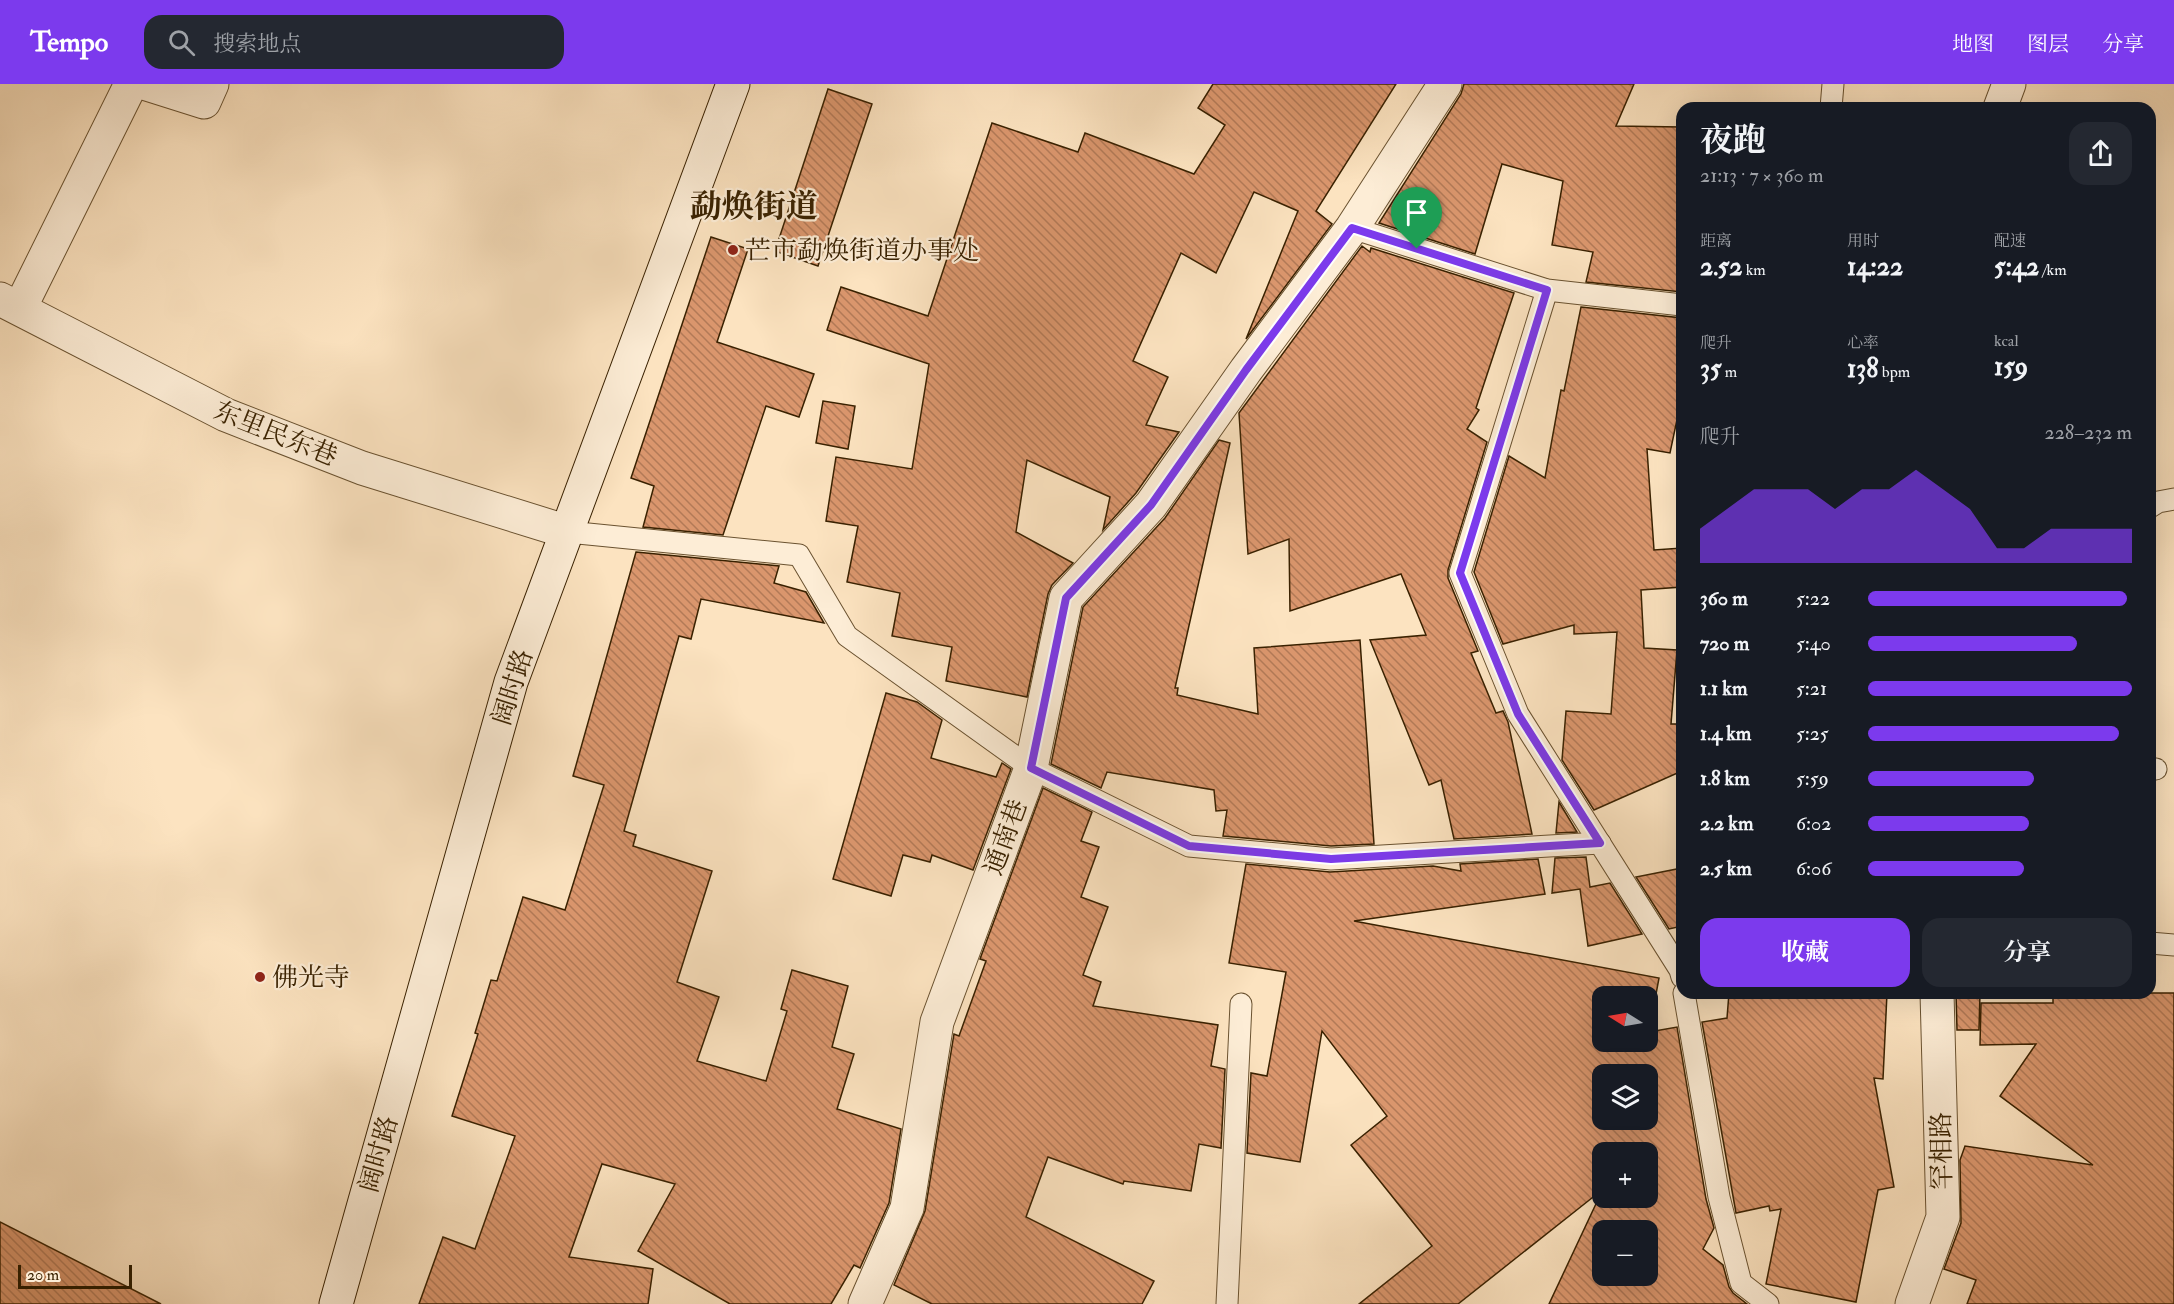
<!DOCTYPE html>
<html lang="zh">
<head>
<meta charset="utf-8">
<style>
	body { margin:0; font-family:"IM FELL Double Pica","Noto Serif SC",serif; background:#242831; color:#f1f3f6; height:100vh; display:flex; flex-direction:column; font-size:22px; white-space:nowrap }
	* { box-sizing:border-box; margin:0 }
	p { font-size:20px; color:#9ea1a6 }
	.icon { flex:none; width:33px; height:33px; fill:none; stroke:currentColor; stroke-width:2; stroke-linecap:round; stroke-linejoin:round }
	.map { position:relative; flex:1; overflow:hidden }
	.panel { position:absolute; left:1676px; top:18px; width:480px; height:897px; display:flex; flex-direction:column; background:#171b24; border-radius:18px; box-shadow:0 6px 24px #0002 }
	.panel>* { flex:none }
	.needle { width:39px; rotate:281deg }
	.buttons { position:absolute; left:1592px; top:902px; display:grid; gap:12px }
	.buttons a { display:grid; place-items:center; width:66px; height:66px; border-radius:12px; background:#171b24; box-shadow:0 6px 24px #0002; font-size:30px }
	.scale { position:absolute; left:18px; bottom:15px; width:114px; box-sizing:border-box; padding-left:6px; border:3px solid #392100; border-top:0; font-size:16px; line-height:21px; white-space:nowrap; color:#392100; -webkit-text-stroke:4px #fdedd6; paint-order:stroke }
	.pin { position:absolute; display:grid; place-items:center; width:51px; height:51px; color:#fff; margin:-62px -26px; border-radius:50% 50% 50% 0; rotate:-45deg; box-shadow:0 0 6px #0007 }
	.pin .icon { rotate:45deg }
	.round { display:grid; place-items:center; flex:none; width:63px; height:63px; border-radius:18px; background:#242831 }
	.overview { display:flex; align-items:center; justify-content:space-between; height:102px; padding:0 24px }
	h1 { font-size:33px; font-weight:700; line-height:45px }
	.stats { display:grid; grid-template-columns:repeat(3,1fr); gap:9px; height:102px; padding:6px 24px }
	.stats div { display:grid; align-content:center }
	.stats b { font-size:26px; font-weight:700 }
	.stats small { font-size:16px; font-weight:400 }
	.stats p { font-size:16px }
	.chart { height:168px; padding:12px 24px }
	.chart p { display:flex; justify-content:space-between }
	.chart svg { width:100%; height:108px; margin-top:6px; fill:#7c3aed; opacity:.7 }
	.cta { display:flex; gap:12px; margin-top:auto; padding:12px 24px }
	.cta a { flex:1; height:69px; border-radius:18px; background:#7c3aed; color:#fff; font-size:24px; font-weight:700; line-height:69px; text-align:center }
	.cta a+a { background:#242831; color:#f1f3f6 }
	ul { padding:0 24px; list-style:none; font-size:20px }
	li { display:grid; grid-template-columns:96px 72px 1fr; align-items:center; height:45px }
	li i { height:15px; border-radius:8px; background:#7c3aed }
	header { display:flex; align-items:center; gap:36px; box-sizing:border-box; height:84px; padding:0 30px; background:#7c3aed; color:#fff }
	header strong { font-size:28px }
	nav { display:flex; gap:33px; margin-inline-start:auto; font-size:21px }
	.search { width:420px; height:54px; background:#242831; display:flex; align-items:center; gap:15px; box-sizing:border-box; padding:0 21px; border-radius:18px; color:#9ea1a6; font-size:22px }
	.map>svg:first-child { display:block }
	.building { fill:url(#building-back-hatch); stroke:#392100; stroke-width:1.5; fill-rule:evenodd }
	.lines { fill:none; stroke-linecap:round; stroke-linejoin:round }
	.service-casing { stroke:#6a5230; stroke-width:23 }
	.minor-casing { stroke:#6a5230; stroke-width:35 }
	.secondary-casing { stroke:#392100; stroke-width:35 }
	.service { stroke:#fdedd6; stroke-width:21 }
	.minor { stroke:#fdedd6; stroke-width:33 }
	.secondary { stroke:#fdedd6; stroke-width:33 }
	.route-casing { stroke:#fff; stroke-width:12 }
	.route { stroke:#7c3aed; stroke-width:8 }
	.poi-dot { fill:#8f2418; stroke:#fdedd6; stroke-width:2 }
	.labels { text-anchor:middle; stroke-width:4.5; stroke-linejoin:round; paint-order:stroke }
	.poi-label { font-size:26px; fill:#392100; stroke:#fdedd6; text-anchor:start }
	.street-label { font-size:26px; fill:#392100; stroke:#fdedd6 }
	.district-label { font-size:32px; font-weight:bold; fill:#392100; stroke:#fdedd6 }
</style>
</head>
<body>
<header>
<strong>Tempo</strong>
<div class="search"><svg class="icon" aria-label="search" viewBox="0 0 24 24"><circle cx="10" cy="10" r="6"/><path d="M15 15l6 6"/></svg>搜索地点</div>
<nav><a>地图</a><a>图层</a><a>分享</a></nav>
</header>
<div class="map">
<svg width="2174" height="1220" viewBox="0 0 2174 1220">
	<defs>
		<pattern id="building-back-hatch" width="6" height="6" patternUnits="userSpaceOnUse" patternTransform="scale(1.5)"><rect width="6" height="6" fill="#da966d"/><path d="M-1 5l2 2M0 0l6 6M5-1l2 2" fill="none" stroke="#b27a57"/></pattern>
	</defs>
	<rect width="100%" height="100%" fill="#fce3c0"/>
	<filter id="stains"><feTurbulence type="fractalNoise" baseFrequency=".00333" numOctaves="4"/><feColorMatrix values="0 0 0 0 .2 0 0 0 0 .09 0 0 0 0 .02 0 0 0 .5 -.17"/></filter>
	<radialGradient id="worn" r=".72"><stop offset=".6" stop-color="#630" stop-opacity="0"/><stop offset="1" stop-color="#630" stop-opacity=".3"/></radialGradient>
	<g class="building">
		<polygon points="1213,0 1396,0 1316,127 1332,140 1246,255 1298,127 1254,108 1216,189 1181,169 1133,277 1168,293 1146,341 1179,348 1136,409 1103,446 1110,413 1027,376 1016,448 1073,479 1052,501 1048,510 1027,613 946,597 952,563 892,552 900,509 847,498 858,442 826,437 836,373 912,385 929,280 827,246 841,203 928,232 992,39 1078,68 1085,49 1194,90 1225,41 1198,24"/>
		<polygon points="1464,0 1634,0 1616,42 1682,43 1682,208 1586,198 1593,168 1552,161 1563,97 1502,80 1475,170 1379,139 1461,10"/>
		<polygon points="828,5 872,20 818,182 775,167"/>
		<polygon points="711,153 748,165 717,258 814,290 799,333 766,322 723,451 643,443 654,402 631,394"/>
		<polygon points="1362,162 1370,168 1371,164 1514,209 1476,324 1479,326 1467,345 1487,358 1448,486 1448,494 1478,567 1471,569 1496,629 1503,627 1508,638 1532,750 1454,755 1441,696 1429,701 1370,556 1426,551 1401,490 1290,527 1289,455 1248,470 1239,329"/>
		<polygon points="1581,223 1682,234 1682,312 1670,369 1647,365 1654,466 1682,464 1682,503 1641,506 1644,564 1677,566 1671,640 1682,640 1682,687 1594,726 1562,676 1566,627 1611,630 1617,548 1574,550 1574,541 1503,560 1474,488 1509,372 1545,394 1561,306 1564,307"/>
		<polygon points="823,317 855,322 848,365 816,359"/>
		<polygon points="1219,356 1230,359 1175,604 1178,604 1177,611 1258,630 1254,564 1360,556 1374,760 1331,762 1223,752 1227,726 1216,727 1214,706 1107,688 1101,704 1051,680 1083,523 1165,434"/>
		<polygon points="636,468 779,482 774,499 806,508 824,539 701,515 691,555 679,552 624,747 636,751 633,762 712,787 677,898 719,913 697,977 766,997 787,927 781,925 792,886 848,902 832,963 854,970 837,1025 901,1045 889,1119 860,1184 854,1181 831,1220 730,1220 638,1167 675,1100 602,1080 569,1173 653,1185 648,1220 419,1220 443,1153 475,1165 515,1052 452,1032 478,950 475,949 491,896 497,897 523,813 565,826 604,701 573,692"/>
		<polygon points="886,609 917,618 942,636 931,674 996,693 1002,679 1011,685 973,786 932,771 930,778 903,771 891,812 833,795"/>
		<polygon points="1043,704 1092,728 1081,757 1099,763 1081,813 1108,823 1083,891 1101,898 1093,922 1218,941 1211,982 1225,985 1221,1064 1199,1060 1191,1107 1124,1097 1123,1100 1048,1073 1026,1133 1154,1197 1142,1220 932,1220 894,1201 925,1127 954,950 959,952 986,877 980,875"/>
		<polygon points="1559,718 1577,748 1556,749"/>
		<polygon points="1586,773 1590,803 1610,799 1642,850 1588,862 1580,805 1552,809 1555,774"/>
		<path d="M1538 775 1545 810 1354 837 1659 894 1649 948 1677 943 1706 1115 1714 1144 1703 1165 1723 1181 1729 1203 1733 1209 1747 1220H1549L1602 1107V1113H1647V1068H1602V1106L1458 1220H1359L1432 1162 1351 1061 1387 1032 1322 947 1300 1078 1247 1069 1251 989 1267 992 1286 888 1229 879 1246 780 1330 788 1433 782 1461 787 1460 780ZM1602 912H1647V957H1602ZM1602 990H1647V1035H1602ZM1602 1146H1647V1191H1602Z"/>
		<polygon points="1682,784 1682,834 1677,835 1678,843 1669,845 1636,793"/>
		<polygon points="1729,909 1887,909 1883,995 1874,994 1894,1103 1878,1106 1856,1218 1766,1200 1781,1125 1770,1127 1769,1122 1736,1129 1702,938 1727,934"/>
		<polygon points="1956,909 1980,909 1979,946 1957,946"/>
		<polygon points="2053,909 2174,909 2174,1220 1967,1220 1976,1196 1944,1185 1961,1139 1960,1076 1965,1062 2093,1081 2000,1012 2036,960 1980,961 1981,919 2053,919"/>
		<polygon points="0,1138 161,1220 0,1220"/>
	</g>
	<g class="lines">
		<defs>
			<g id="service">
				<polyline points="1831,24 1833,0"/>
				<polyline points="1352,144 1547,206 1682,221"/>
				<polyline points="1547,206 1460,489 1518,630 1680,886 1682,893"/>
				<polyline points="2150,423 2158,418 2174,415"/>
				<polyline points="568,448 799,471 847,552 1031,684 1189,762 1331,775 1600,759"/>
				<polyline points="2150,684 2156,685"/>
				<polyline points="2150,859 2174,861"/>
				<polyline points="1684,909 1719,1113 1741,1199 1768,1220"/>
				<polyline points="1227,1220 1241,920"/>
			</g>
			<g id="minor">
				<polyline points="147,0 204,18 212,0"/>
				<polyline points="2000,24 2009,0"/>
				<polyline points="0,215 226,331 362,384 568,448"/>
				<polyline points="20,224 131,0"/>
				<polyline points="865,1220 907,1124 937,938 1031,684 1066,514 1151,421 1246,286 1352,144 1445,0"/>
				<polyline points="1912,1220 1943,1133 1937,909"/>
			</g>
			<polyline id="secondary" points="336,1220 511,598 733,0"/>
		</defs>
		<use href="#service" class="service-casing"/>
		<use href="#minor" class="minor-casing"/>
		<use href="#secondary" class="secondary-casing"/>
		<use href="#service" class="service"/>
		<use href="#minor" class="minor"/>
		<use href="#secondary" class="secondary"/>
	</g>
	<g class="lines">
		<defs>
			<polygon id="route" points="1352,144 1547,206 1460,489 1518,630 1600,759 1331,775 1189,762 1031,684 1066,514 1151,421 1246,286"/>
		</defs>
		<use href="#route" class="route-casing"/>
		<use href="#route" class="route"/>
	</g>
	<g class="poi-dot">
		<circle cx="733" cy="166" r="6"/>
		<circle cx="260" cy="893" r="6"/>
	</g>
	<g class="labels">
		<g class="poi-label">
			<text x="745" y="175">芒市勐焕街道办事处</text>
			<text x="272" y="902">佛光寺</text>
		</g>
		<g class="street-label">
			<text transform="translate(276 349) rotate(22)" y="9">东里民东巷</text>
			<text transform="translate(512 603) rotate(-72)" y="9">阔时路</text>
			<text transform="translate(1005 753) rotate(-70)" y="9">通南巷</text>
			<text transform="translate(1941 1067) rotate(-91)" y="9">罕相路</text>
			<text transform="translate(378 1070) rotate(-74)" y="9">阔时路</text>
		</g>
		<g class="district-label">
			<text x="754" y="133">勐焕街道</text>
		</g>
	</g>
	<rect width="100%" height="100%" filter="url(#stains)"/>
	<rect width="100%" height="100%" fill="url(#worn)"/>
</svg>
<div class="buttons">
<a><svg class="needle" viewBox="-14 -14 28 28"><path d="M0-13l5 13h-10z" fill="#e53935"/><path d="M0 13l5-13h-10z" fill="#9ea1a6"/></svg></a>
<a><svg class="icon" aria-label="layers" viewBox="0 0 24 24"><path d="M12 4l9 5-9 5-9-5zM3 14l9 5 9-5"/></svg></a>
<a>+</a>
<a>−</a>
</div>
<div class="scale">20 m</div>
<div class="pin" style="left:1417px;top:165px;background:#1e9e55"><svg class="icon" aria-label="arrive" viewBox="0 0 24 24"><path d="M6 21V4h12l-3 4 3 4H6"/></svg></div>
<section class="panel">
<div class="overview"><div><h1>夜跑</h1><p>21:13 · 7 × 360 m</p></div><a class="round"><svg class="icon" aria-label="share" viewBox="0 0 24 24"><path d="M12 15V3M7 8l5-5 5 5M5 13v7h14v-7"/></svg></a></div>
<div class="stats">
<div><p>距离</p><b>2.52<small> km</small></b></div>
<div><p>用时</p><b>14:22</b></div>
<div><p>配速</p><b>5:42<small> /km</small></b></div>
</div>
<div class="stats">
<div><p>爬升</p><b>35<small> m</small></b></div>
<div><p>心率</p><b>138<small> bpm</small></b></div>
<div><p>kcal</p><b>159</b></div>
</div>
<div class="chart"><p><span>爬升</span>228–232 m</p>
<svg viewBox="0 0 160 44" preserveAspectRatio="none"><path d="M0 44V30L10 22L20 14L30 14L40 14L50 22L60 14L70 14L80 6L90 14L100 22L110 38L120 38L130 30L140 30L150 30L160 30V44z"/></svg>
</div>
<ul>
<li><b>360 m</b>5:22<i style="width:98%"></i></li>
<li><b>720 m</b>5:40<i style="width:79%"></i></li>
<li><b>1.1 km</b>5:21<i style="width:100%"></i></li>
<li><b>1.4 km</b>5:25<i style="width:95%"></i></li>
<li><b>1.8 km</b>5:59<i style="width:63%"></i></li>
<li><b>2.2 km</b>6:02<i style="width:61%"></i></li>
<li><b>2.5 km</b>6:06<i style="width:59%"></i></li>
</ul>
<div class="cta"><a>收藏</a><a>分享</a></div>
</section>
</div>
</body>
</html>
